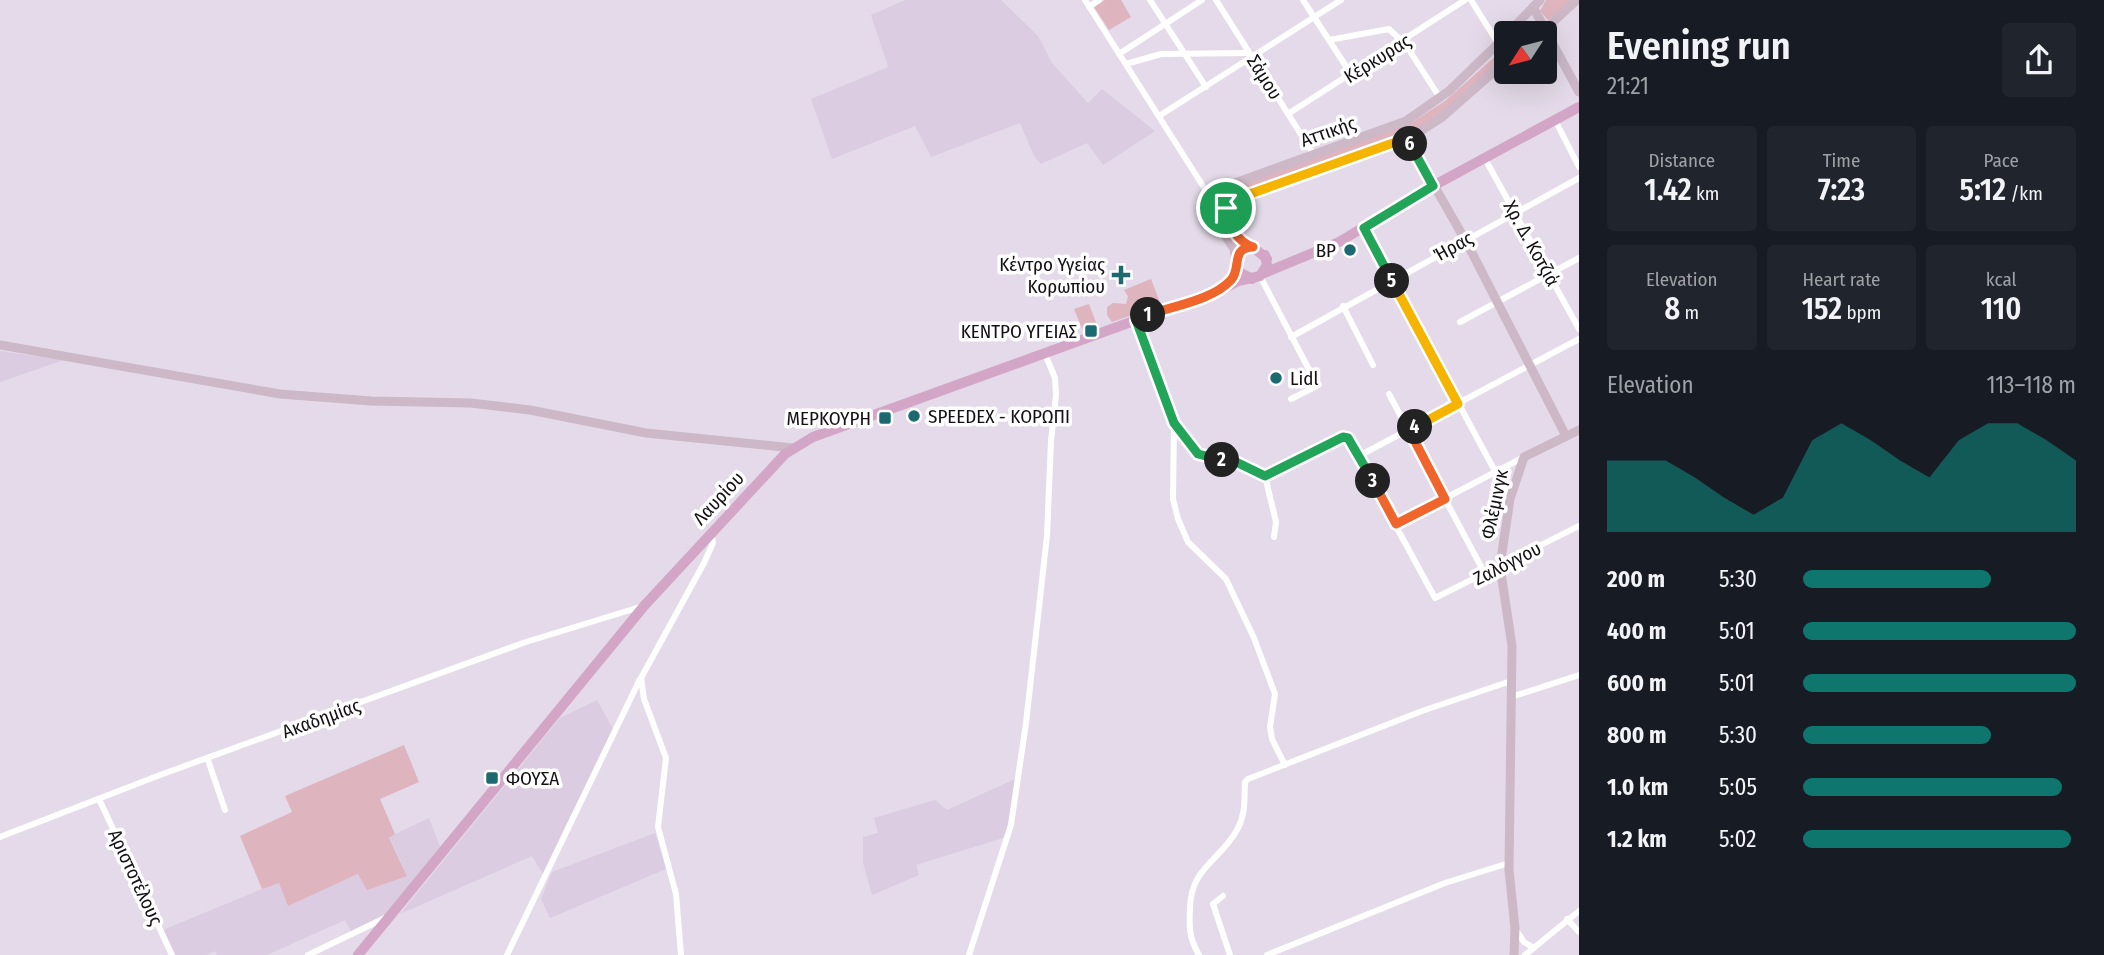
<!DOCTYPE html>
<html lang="en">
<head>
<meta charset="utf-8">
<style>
	body { margin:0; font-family:"Fira Sans Condensed",sans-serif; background:#20242c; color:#f1f3f6; height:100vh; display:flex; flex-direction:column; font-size:26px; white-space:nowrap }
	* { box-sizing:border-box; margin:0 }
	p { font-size:23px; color:#9ea1a6 }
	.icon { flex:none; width:38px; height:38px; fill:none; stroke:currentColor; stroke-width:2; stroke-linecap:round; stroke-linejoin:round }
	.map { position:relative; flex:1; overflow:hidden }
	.drawer { display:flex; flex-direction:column; background:#171b24; width:525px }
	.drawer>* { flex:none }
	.needle { width:46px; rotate:234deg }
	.controls { position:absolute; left:1494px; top:21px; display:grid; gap:14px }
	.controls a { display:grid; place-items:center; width:63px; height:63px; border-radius:7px; background:#171b24; box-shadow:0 7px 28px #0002; font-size:35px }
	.pin { position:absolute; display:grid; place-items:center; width:60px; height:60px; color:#fff; margin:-30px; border:4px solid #fff; border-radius:50%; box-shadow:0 2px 7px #0007 }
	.km { position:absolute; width:35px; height:35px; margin:-18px; border-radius:50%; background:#222; color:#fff; font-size:19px; line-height:35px; text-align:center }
	.round { display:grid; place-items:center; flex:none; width:74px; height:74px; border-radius:7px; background:#20242c }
	.headline { display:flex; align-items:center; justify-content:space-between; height:119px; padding:0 28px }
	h1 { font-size:38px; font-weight:600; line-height:52px }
	.figures { display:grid; grid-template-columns:repeat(3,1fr); gap:10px; height:119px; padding:7px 28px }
	.figures div { display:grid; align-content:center; border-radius:7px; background:#20242c; text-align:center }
	.figures b { font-size:30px; font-weight:600 }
	.figures small { font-size:19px; font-weight:400 }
	.figures p { font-size:19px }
	.chart { height:196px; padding:14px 28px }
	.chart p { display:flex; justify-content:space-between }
	.chart svg { width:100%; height:126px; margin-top:7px; fill:#0f766e; opacity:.7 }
	ul { padding:0 28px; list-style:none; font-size:23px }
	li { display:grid; grid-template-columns:112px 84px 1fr; align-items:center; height:52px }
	li i { height:18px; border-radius:9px; background:#0f766e }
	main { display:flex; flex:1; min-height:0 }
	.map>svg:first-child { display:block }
	.built { fill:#dbcce1 }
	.green { fill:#deb4bf }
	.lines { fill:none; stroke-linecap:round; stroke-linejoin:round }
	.street { stroke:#fff; stroke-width:6 }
	.secondary { stroke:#ccb8c7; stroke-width:9 }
	.primary { stroke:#d3a6c7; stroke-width:10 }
	.split-1-casing { stroke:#fff; stroke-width:14 }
	.split-2-casing { stroke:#fff; stroke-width:14 }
	.split-3-casing { stroke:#fff; stroke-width:14 }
	.split-4-casing { stroke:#fff; stroke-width:14 }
	.split-5-casing { stroke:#fff; stroke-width:14 }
	.split-6-casing { stroke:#fff; stroke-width:14 }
	.split-7-casing { stroke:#fff; stroke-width:14 }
	.split-1 { stroke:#f0652b; stroke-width:9 }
	.split-2 { stroke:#22a559; stroke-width:9 }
	.split-3 { stroke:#22a559; stroke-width:9 }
	.split-4 { stroke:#f0652b; stroke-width:9 }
	.split-5 { stroke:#f5b400; stroke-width:9 }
	.split-6 { stroke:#22a559; stroke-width:9 }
	.split-7 { stroke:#f5b400; stroke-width:9 }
	.poi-dot { fill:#1d6970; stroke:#fff; stroke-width:2.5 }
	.labels { text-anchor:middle; stroke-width:7; stroke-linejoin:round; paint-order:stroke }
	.street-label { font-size:19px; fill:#141015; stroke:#fff }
	.poi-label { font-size:19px; fill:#141015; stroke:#fff; text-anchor:end }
</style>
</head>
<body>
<main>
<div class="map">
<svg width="1579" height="955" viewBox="0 0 1579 955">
	<rect width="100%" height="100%" fill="#e4dae9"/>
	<g class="built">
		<polygon points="905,0 1001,0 1038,36 1052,63 1088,103 1102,89 1155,131 1103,165 1087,143 1041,164 1034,156 1020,123 931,157 915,126 832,159 811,99 888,67 871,15"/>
		<polygon points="0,351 64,360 0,382"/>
		<polygon points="597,700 613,729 543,874 532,856 400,914 560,718"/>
		<polygon points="1015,779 1006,837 916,865 919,875 872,895 863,863 863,837 878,833 874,818 935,800 947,810"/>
		<polygon points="429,818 441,849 388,915 351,932 345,920 267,955 217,955 215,951 207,955 175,955 163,930 279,882 288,905 359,874 407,875 389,837"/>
		<polygon points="655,833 666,869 550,918 541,899 552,872"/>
	</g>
	<g class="green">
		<polygon points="1105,0 1121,0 1131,17 1109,30 1094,7"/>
		<polygon points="1546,0 1573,0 1548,20 1540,11"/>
		<polygon points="1499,53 1500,60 1449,109 1407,136 1220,200 1217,206 1240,245 1238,248 1212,207 1211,201 1218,190 1414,121 1445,101"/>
		<polygon points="1151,279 1161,305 1112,322 1107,315 1107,307 1113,303 1126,304 1128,296 1124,290"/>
		<polygon points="1089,304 1097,325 1083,331 1074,309"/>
		<polygon points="404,745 419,782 380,799 395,834 389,838 407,876 367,890 358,874 288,906 279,883 262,889 240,836 292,812 285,796"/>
	</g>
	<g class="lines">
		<g class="street">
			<polyline points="1085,0 1208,194"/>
			<polyline points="1150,0 1206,87"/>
			<polyline points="1216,0 1314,155"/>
			<polyline points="1303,0 1351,74"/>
			<polyline points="1471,0 1507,58"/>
			<polyline points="1089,7 1099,0"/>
			<polyline points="1329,40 1389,29 1406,45 1440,98"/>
			<polyline points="1119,54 1202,0"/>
			<polyline points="1126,64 1161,54 1249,53"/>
			<polyline points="1288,114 1465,0"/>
			<polyline points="1159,116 1341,0"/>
			<polyline points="1555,120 1579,167"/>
			<polyline points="1484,157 1579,329"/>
			<polyline points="1364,228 1510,499"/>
			<polyline points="1260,276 1315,381 1315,387 1291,399"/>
			<polyline points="1343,306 1373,365"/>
			<polyline points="1136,319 1174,423 1173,499 1178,519 1188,542 1226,579 1254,638 1275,694 1270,727 1272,739 1285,765"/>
			<polyline points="1460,322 1579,258"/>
			<polyline points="1291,337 1579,178"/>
			<polyline points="1389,394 1485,574"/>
			<polyline points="1174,423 1198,454 1211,460 1234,462 1265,476 1343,437 1348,438 1435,598 1579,526"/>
			<polyline points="1359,456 1579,339"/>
			<polyline points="1265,476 1276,522 1274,537"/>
			<polyline points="1396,524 1524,457"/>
			<polyline points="1511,697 1579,675"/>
			<polyline points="208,760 225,810"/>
			<polyline points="99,799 172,955"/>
			<polyline points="0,837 160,775 526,642 640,607"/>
			<polyline points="1223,896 1213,904 1230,955"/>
			<polyline points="1567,919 1579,932"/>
			<polyline points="1516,930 1524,942 1534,948"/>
			<polyline points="308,955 385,918"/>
			<polyline points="507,955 640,679"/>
			<polyline points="681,955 676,894 658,827 666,758 644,699 641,678 704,563 713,543 711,532"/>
			<polyline points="969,955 1011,825 1026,723 1047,536 1051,441 1056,395 1055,378 1045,354"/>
			<path d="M1199 955C1189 938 1189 927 1190 908 1191 867 1219 862 1237 830 1246 814 1244 800 1245 782L1248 779 1422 711 1511 681"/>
			<polyline points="1267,955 1445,883 1509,863"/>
			<polyline points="1525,955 1579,911"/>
		</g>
		<g class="secondary">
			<polyline points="1533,7 1579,92"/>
			<polyline points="1542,32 1577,0"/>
			<polyline points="1508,33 1540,0"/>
			<polyline points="1407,138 1468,245 1566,436"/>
			<path d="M1253 247C1239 244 1227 224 1225 210L1230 201 1416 134 1441 118 1507 60"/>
			<polyline points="1236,261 1234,249 1207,207 1210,192 1406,121 1449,91 1507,35"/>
			<polyline points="0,345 280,394 371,401 471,403 530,410 646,433 793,448"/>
			<polyline points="1514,955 1515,928 1509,870 1512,646 1500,566 1510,499 1524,457 1579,430"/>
		</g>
		<g class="primary">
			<polyline points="1262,274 1339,242 1433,186 1579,107"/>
			<polyline points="1252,279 1237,271 1235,264 1239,253 1253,247 1267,259"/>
			<polyline points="358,955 644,606 785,454 813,437 1225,288 1238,281 1260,276 1267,265 1265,255"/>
		</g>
	</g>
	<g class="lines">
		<defs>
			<path id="split-1" d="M1148 315C1173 306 1213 300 1231 280 1242 268 1230 248 1253 247 1239 243 1225 223 1226 208"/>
			<polyline id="split-2" points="1148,315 1136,320 1174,423 1198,454 1222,460"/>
			<polyline id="split-3" points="1222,460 1234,461 1265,476 1343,437 1348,438 1373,481"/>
			<polyline id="split-4" points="1373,481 1396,524 1445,499 1409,430 1415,427"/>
			<polyline id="split-5" points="1392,281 1458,404 1415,427"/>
			<polyline id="split-6" points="1392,281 1364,228 1433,186 1410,144"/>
			<polyline id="split-7" points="1226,208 1233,200 1407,138 1410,144"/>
		</defs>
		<use href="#split-1" class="split-1-casing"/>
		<use href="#split-2" class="split-2-casing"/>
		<use href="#split-3" class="split-3-casing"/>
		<use href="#split-4" class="split-4-casing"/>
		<use href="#split-5" class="split-5-casing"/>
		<use href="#split-6" class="split-6-casing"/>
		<use href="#split-7" class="split-7-casing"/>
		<use href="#split-1" class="split-1"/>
		<use href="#split-2" class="split-2"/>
		<use href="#split-3" class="split-3"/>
		<use href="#split-4" class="split-4"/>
		<use href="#split-5" class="split-5"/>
		<use href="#split-6" class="split-6"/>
		<use href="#split-7" class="split-7"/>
	</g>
	<g class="poi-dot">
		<circle cx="1350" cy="250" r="7"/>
		<path d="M1117.5 264.5h7v7h7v7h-7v7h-7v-7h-7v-7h7z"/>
		<rect x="1084" y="324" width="14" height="14" rx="3.5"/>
		<circle cx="1276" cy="378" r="7"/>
		<circle cx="914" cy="416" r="7"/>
		<rect x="878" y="411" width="14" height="14" rx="3.5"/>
		<rect x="485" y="771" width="14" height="14" rx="3.5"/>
	</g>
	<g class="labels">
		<g class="street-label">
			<text transform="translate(1377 58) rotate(-32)" y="7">Κέρκυρας</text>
			<text transform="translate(1265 77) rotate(58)" y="7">Σάμου</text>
			<text transform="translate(1328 131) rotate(-19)" y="7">Αττικής</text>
			<text transform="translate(1532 243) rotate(61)" y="7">Χρ. Δ. Κοτζιά</text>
			<text transform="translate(1453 246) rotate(-29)" y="7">Ήρας</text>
			<text transform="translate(718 498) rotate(-47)" y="7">Λαυρίου</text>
			<text transform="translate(1494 504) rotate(-78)" y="7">Φλέμινγκ</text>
			<text transform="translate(1507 563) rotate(-27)" y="7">Ζαλόγγου</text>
			<text transform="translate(321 718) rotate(-20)" y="7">Ακαδημίας</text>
			<text transform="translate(136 877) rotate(65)" y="7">Αριστοτέλους</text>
		</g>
		<g class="poi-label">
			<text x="1336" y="257">BP</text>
			<text x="1105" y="271">Κέντρο Υγείας<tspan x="1105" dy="22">Κορωπίου</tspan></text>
			<text x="1077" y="338">ΚΕΝΤΡΟ ΥΓΕΙΑΣ</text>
			<text x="1290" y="385" text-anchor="start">Lidl</text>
			<text x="928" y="423" text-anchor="start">SPEEDEX - ΚΟΡΩΠΙ</text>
			<text x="871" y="425">ΜΕΡΚΟΥΡΗ</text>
			<text x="506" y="785" text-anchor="start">ΦΟΥΣΑ</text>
		</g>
	</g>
</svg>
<div class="controls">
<a><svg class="needle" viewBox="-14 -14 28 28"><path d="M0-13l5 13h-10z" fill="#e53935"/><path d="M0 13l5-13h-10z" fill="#9ea1a6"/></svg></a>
</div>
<div class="pin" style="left:1226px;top:208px;background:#1e9e55"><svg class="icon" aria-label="arrive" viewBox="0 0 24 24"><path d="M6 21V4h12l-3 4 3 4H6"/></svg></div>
<b class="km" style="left:1148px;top:315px">1</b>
<b class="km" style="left:1222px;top:460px">2</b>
<b class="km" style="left:1373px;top:481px">3</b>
<b class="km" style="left:1415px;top:427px">4</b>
<b class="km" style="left:1392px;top:281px">5</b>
<b class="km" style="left:1410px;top:144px">6</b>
</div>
<section class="drawer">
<div class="headline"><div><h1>Evening run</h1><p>21:21</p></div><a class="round"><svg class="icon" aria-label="share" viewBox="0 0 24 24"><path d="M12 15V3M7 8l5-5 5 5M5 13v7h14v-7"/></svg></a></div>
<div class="figures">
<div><p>Distance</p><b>1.42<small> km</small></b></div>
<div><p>Time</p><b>7:23</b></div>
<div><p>Pace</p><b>5:12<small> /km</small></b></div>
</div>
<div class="figures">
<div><p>Elevation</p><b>8<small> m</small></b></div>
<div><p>Heart rate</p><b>152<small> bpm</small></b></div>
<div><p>kcal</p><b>110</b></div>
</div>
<div class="chart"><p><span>Elevation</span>113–118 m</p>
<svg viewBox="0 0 160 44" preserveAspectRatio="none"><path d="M0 44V19L10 19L20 19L30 25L40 32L50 38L60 32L70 12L80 6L90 12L100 19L110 25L120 12L130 6L140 6L150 12L160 19V44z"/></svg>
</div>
<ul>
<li><b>200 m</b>5:30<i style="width:69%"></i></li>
<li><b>400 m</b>5:01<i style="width:100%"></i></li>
<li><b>600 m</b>5:01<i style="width:100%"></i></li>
<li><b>800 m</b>5:30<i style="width:69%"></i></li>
<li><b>1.0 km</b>5:05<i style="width:95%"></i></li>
<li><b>1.2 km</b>5:02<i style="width:98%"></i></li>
</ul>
</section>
</main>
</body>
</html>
